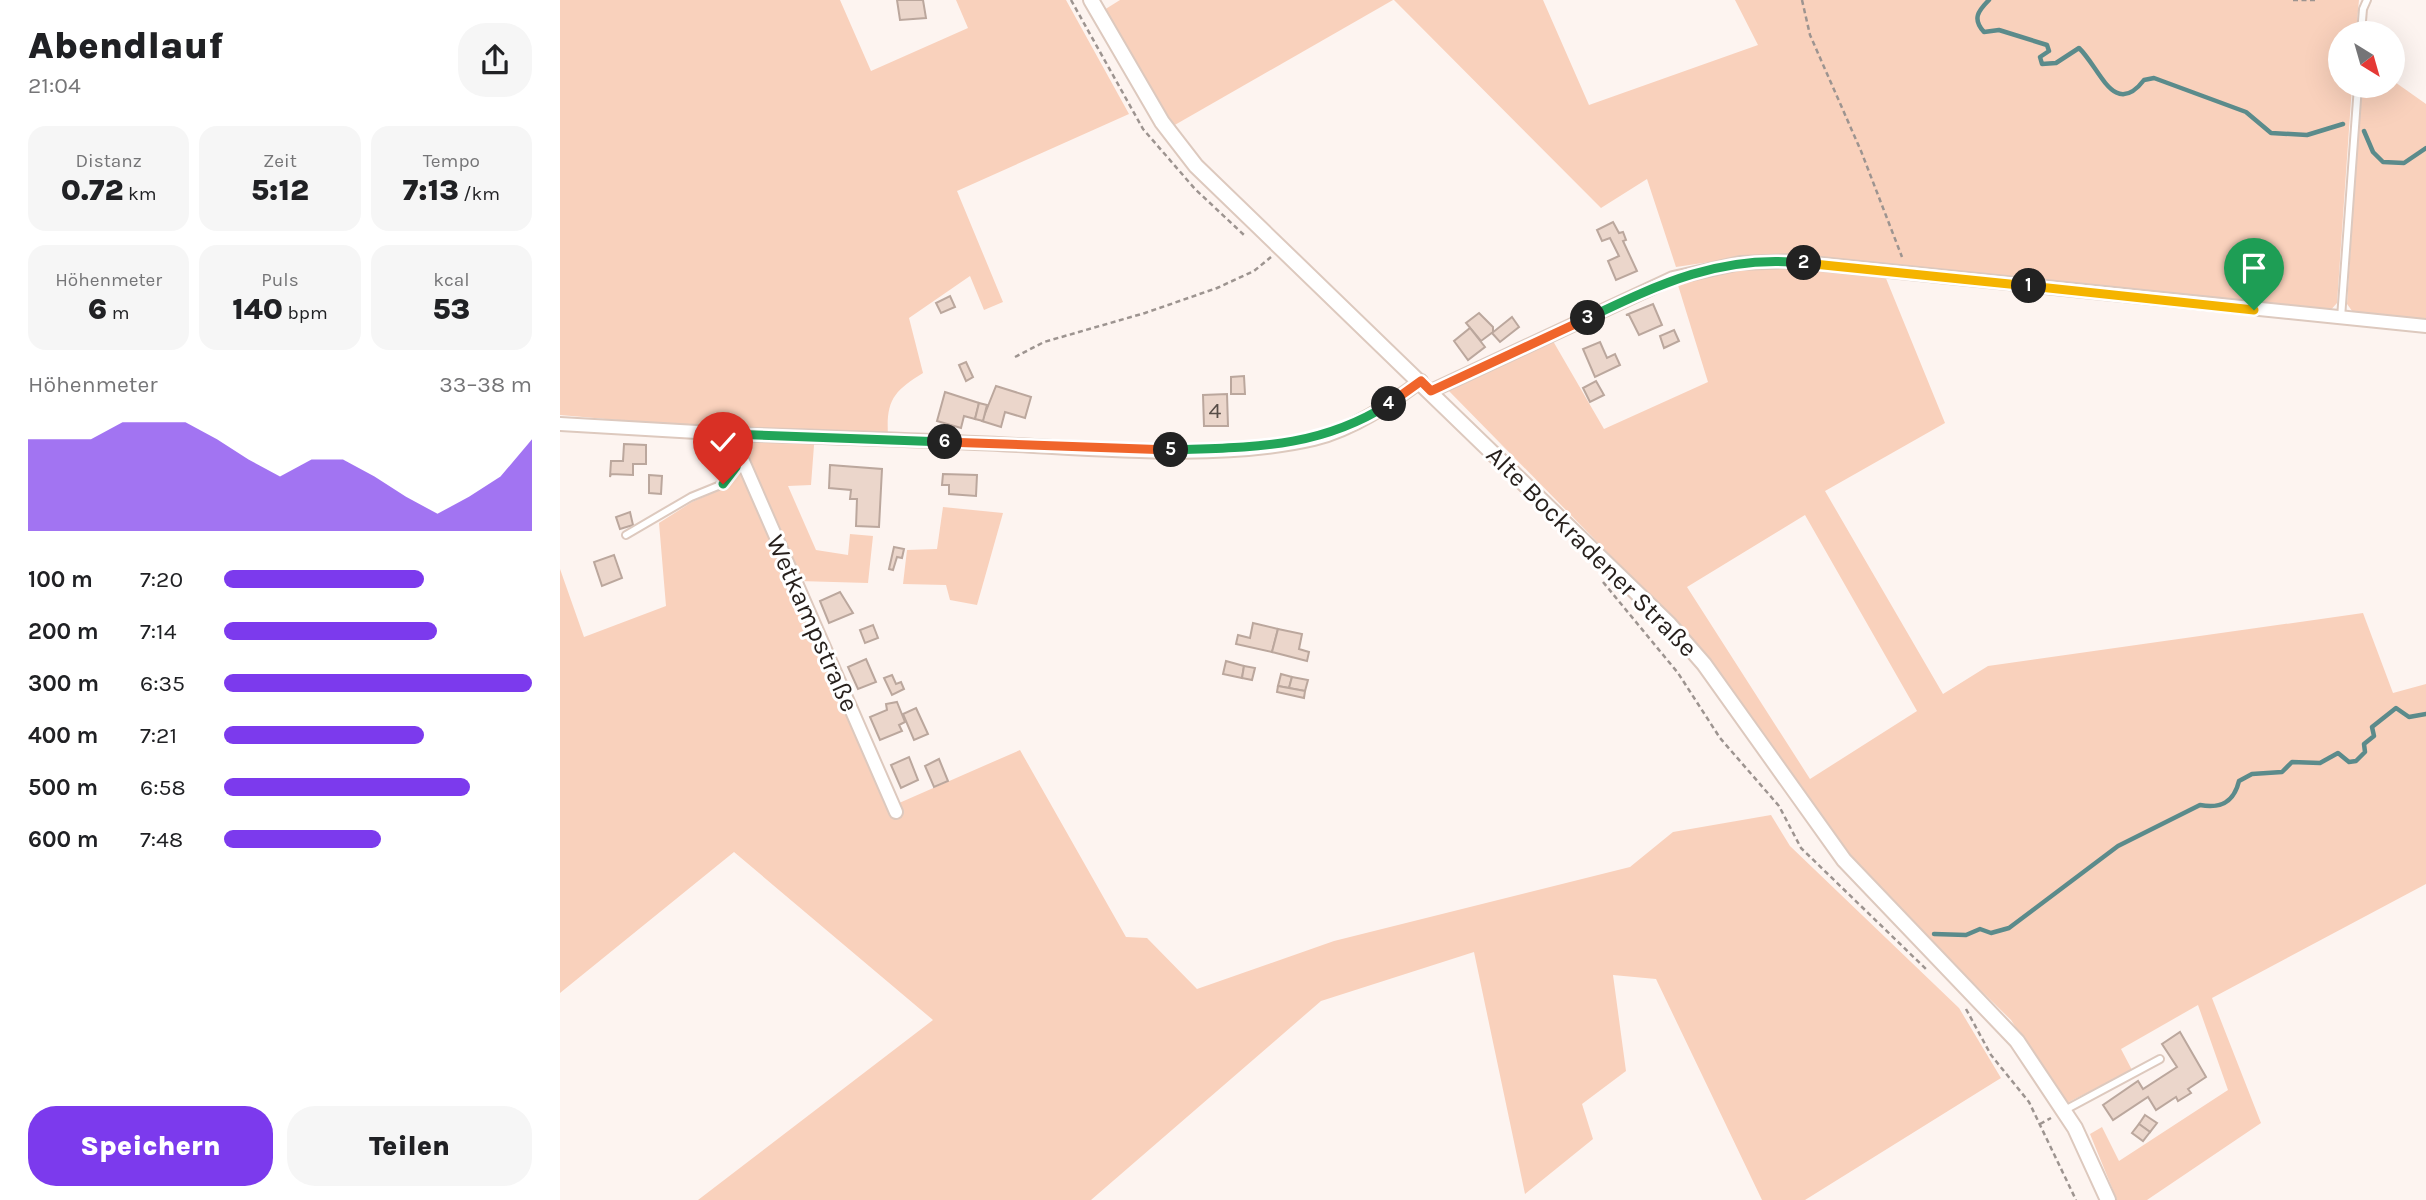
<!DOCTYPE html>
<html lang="de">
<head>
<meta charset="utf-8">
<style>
	body { margin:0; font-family:Karla,sans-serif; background:#f6f6f6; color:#202124; height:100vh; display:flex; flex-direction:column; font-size:26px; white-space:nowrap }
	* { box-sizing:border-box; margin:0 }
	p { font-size:23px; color:#757577 }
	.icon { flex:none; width:38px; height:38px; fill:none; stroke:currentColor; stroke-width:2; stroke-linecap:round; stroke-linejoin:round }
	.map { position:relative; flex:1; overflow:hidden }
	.details { display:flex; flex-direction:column; background:#fff; width:560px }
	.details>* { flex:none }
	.needle { width:46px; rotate:143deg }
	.tools { position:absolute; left:1768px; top:21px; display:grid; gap:14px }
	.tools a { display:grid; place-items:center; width:77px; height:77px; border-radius:50%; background:#fff; box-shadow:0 7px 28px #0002; font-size:35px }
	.pin { position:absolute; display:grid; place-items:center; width:60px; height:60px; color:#fff; margin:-72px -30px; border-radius:50% 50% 50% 0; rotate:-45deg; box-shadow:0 0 7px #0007 }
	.pin .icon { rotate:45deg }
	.km { position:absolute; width:35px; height:35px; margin:-18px; border-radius:50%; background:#222; color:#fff; font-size:19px; line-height:35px; text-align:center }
	.round { display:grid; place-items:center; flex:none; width:74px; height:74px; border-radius:28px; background:#f6f6f6 }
	.headline { display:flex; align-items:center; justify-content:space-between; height:119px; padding:0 28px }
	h1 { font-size:38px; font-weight:800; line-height:52px }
	.metrics { display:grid; grid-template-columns:repeat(3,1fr); gap:10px; height:119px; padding:7px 28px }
	.metrics div { display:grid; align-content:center; border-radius:18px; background:#f6f6f6; text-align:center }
	.metrics b { font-size:30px; font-weight:800 }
	.metrics small { font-size:19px; font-weight:400 }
	.metrics p { font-size:19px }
	.chart { height:196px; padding:14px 28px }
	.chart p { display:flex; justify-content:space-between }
	.chart svg { width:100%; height:126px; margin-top:7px; fill:#7c3aed; opacity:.7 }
	.primary-button { display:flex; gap:14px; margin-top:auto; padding:14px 28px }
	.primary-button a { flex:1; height:80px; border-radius:28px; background:#7c3aed; color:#fff; font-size:28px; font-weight:800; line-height:80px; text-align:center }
	.primary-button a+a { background:#f6f6f6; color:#202124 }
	ul { padding:0 28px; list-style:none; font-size:23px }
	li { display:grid; grid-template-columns:112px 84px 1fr; align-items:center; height:52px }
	li i { height:18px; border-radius:9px; background:#7c3aed }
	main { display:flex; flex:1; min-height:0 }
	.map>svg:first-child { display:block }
	.green { fill:#f9d1bc; fill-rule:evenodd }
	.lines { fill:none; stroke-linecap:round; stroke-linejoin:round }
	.stream { stroke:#5b8b8b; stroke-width:4.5 }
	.building { fill:#ebd6cb; stroke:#bba79d; stroke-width:2 }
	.service-casing { stroke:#ddc9be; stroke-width:10 }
	.minor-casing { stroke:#ddc9be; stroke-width:16 }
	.tertiary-casing { stroke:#ddc9be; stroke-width:18 }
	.path { stroke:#9d9490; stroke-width:2.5; stroke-dasharray:5 3.5; stroke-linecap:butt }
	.service { stroke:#fff; stroke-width:6 }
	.minor { stroke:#fff; stroke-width:12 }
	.tertiary { stroke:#fff; stroke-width:14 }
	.split-1-casing { stroke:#fff; stroke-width:14 }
	.split-2-casing { stroke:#fff; stroke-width:14 }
	.split-3-casing { stroke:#fff; stroke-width:14 }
	.split-4-casing { stroke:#fff; stroke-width:14 }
	.split-5-casing { stroke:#fff; stroke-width:14 }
	.split-6-casing { stroke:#fff; stroke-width:14 }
	.split-7-casing { stroke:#fff; stroke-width:14 }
	.split-1 { stroke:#f5b400; stroke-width:9 }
	.split-2 { stroke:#f5b400; stroke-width:9 }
	.split-3 { stroke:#22a559; stroke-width:9 }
	.split-4 { stroke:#f0652b; stroke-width:9 }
	.split-5 { stroke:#22a559; stroke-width:9 }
	.split-6 { stroke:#f0652b; stroke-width:9 }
	.split-7 { stroke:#22a559; stroke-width:9 }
	.labels { text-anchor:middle; stroke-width:6; stroke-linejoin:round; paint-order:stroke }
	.number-label { font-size:23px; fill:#574d47 }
	.street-label { font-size:26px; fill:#261f1b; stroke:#fff }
</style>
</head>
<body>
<main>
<section class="details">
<div class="headline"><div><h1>Abendlauf</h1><p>21:04</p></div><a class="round"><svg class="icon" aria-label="share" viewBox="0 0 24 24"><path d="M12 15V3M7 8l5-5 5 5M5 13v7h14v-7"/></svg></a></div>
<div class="metrics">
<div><p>Distanz</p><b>0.72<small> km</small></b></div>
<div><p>Zeit</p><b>5:12</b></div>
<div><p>Tempo</p><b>7:13<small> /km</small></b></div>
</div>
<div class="metrics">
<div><p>Höhenmeter</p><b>6<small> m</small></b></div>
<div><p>Puls</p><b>140<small> bpm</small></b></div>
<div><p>kcal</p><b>53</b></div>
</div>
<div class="chart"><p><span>Höhenmeter</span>33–38 m</p>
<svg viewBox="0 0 160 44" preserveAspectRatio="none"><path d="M0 44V12L10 12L20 12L30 6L40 6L50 6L60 12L70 19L80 25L90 19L100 19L110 25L120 32L130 38L140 32L150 25L160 12V44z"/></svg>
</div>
<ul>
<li><b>100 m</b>7:20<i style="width:65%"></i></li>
<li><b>200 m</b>7:14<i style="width:69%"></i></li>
<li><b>300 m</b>6:35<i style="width:100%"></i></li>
<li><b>400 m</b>7:21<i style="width:65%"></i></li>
<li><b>500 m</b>6:58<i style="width:80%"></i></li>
<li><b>600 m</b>7:48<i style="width:51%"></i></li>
</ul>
<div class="primary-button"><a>Speichern</a><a>Teilen</a></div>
</section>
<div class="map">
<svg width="1866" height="1200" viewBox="0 0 1866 1200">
	<rect width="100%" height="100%" fill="#fdf4f0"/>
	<g class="green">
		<path d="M0 0H280L311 71 408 28 396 0H506L569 114 397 191 443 302 424 310 410 276 349 318 363 373C334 391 326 400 328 435L255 432 251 485 228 486 256 550 288 555 290 534 313 536 308 583 239 581 182 448 184 431 0 415Z"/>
		<polygon points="560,0 833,0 613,126 544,10"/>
		<polygon points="834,0 983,0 1029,105 1198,45 1175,0 1799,0 1796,33 1780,33 1780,86 1792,86 1777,303 1768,313 1183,257 1116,267 1087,179 1041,208"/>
		<polygon points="1832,80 1866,104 1866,322 1795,315 1787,304 1801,86 1832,86"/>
		<path d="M1232 266 1325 276 1385 423 1265 491 1383 694 1428 666 1803 613 1833 693 1866 684V884L1652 998 1701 1123 1587 1200H1557L1530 1134 1542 1127 1559 1161 1668 1090 1638 1005 1561 1049 1572 1070 1505 1104 1451 1020 1287 859 1113 619 887 389 993 341 1044 429 1148 382 1117 282 1183 267ZM1245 515 1357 711 1250 779 1127 587Z"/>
		<polygon points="180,468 330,807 460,750 566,937 587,938 637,989 774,941 1070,867 1113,832 1211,815 1230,846 1399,1008 1441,1078 1245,1200 1202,1200 1096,979 1053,975 1066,1071 1022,1104 1033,1139 965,1194 914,952 761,1001 531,1200 138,1200 373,1020 174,852 0,993 0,569 24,637 106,606 99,523 132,502 166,487"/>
		<polygon points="383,507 443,513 417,605 390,600 386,585 343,584 347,550 377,549"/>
	</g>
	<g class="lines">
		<g class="stream">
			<path d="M1429 0C1418 11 1412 19 1424 32L1439 30 1487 45 1489 51 1480 57 1482 64 1496 63 1519 48C1540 68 1554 119 1584 80L1594 78 1686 112 1711 133 1747 135 1783 124"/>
			<polyline points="1804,131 1813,152 1823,162 1844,163 1866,148"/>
			<path d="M1374 934 1406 935 1420 929 1431 933 1449 928 1558 846 1640 805C1661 809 1674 802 1679 781L1692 774 1722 772 1732 762 1760 763 1778 753 1789 762 1796 761 1805 752 1804 744 1814 736 1812 727 1836 708 1849 717 1866 714"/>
		</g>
	</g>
	<g class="building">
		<polygon points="337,0 363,0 366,18 340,20"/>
		<polygon points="1053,222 1059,233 1063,232 1066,240 1063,241 1077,271 1056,280 1048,261 1059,256 1050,238 1042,241 1037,230"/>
		<polygon points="390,296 395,307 381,313 376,303"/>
		<polygon points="1093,304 1102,325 1079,335 1069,315 1066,315"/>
		<polygon points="919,313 933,327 933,332 921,341 906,323"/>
		<polygon points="952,317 959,327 940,342 932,333"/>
		<polygon points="910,328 925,347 908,360 894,341"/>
		<polygon points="1114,330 1119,341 1104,348 1100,336"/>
		<polygon points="1040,342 1047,358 1055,354 1060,365 1035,377 1023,349"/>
		<polygon points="406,362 413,377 406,381 399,365"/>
		<polygon points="684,376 685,394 671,394 671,377"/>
		<polygon points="1036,381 1044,395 1030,402 1023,388"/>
		<polygon points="436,386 471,397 465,418 445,412 441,427 422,421"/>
		<polygon points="385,392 419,403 415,419 404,416 401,428 377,421"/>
		<polygon points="667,394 668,426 644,426 643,395"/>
		<polygon points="419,403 427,405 423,421 415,419"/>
		<polygon points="64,444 86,445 86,464 73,464 73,475 51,474 50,477 51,461 63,461"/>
		<polygon points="270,465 322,469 319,527 296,526 297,499 290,499 291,490 269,488"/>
		<polygon points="383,474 417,475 416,496 389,494 389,485 382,485"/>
		<polygon points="89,475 102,476 101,494 89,493"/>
		<polygon points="70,512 73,525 60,529 56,517"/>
		<polygon points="334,547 344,549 342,558 337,557 333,570 329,569"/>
		<polygon points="54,555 62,578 42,586 34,562"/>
		<polygon points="280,592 293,613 269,623 260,601"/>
		<polygon points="693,623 718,629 712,652 676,644 678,635 690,638"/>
		<polygon points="313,625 318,638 305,643 300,630"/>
		<polygon points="718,629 742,634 739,649 749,652 747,661 712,652"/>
		<polygon points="306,659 316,682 298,689 288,667"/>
		<polygon points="666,661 684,666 682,678 663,674"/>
		<polygon points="684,666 695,668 692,680 682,678"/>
		<polygon points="721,674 732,677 729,688 718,686"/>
		<polygon points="332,675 336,684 341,682 344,689 332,695 324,678"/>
		<polygon points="732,677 748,680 745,691 729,688"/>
		<polygon points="718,686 745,691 744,698 717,692"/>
		<polygon points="337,702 345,722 339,725 342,731 320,740 310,717 327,710 326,704"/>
		<polygon points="356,708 368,734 354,740 343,714"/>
		<polygon points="349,757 358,780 341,788 331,765"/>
		<polygon points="379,759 388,781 374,787 365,766"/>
		<polygon points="1620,1032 1646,1077 1628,1089 1631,1093 1618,1101 1616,1097 1596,1110 1588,1097 1553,1120 1543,1105 1578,1081 1583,1089 1617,1067 1602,1044"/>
		<polygon points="1585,1115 1597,1123 1590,1132 1579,1124"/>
		<polygon points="1579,1124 1590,1132 1583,1141 1572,1133"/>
	</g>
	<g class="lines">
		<defs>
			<g id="service">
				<polyline points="1801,33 1803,9 1807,0"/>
				<polyline points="1781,318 1798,86"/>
				<polyline points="66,535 131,497 163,484 176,467 179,457"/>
				<polyline points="1503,1111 1600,1059"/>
			</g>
			<g id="minor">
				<polyline points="871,391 1113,278 1180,263 1232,261 1866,326"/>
				<polyline points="0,424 171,434 336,812"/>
				<path d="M171 434C266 437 362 440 457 445 549 450 664 460 754 439 794 429 828 405 861 381"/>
			</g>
			<polyline id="tertiary" points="531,0 602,122 636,166 1109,624 1144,664 1284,860 1457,1041 1515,1128 1548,1200"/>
		</defs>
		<use href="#service" class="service-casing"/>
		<use href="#minor" class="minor-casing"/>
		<use href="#tertiary" class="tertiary-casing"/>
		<g class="path">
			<polyline points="511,0 583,129 635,189 684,235"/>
			<polyline points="1242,0 1250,35 1301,151 1342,257"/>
			<polyline points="1733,0 1756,0"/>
			<polyline points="455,357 484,342 585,313 657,288 694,271 711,257"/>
			<polyline points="1043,582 1118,673 1160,738 1219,806 1241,848 1367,970"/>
			<polyline points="1406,1009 1431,1055 1469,1102 1516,1200"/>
			<polyline points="1480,1124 1491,1118"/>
		</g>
		<use href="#service" class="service"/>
		<use href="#minor" class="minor"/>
		<use href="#tertiary" class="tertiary"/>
	</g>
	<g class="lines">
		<defs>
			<polyline id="split-1" points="1469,286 1694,310"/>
			<polyline id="split-2" points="1244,263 1469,286"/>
			<path id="split-3" d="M1028 318C1099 284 1162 254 1244 263"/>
			<polyline id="split-4" points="829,404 861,381 871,391 1028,318"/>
			<path id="split-5" d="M611 450C691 447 758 449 829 404"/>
			<polyline id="split-6" points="385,442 611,450"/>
			<polyline id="split-7" points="163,484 176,467 180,455 170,434 385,442"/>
		</defs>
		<use href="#split-1" class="split-1-casing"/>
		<use href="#split-2" class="split-2-casing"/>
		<use href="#split-3" class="split-3-casing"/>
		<use href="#split-4" class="split-4-casing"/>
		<use href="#split-5" class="split-5-casing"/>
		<use href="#split-6" class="split-6-casing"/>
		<use href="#split-7" class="split-7-casing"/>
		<use href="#split-1" class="split-1"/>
		<use href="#split-2" class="split-2"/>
		<use href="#split-3" class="split-3"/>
		<use href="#split-4" class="split-4"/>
		<use href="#split-5" class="split-5"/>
		<use href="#split-6" class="split-6"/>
		<use href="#split-7" class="split-7"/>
	</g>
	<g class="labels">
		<g class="number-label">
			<text x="655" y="418">4</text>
		</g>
		<g class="street-label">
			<text transform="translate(1032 551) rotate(45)" y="9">Alte Bockradener Straße</text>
			<text transform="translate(253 623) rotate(66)" y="9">Wetkampstraße</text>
		</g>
	</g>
</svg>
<div class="tools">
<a><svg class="needle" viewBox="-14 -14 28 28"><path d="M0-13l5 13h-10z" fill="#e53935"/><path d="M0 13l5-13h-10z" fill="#757577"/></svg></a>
</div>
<div class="pin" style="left:1694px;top:310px;background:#1e9e55"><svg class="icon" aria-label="arrive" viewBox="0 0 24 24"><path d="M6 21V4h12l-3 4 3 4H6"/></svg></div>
<div class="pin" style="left:163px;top:484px;background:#d93025"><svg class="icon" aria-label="check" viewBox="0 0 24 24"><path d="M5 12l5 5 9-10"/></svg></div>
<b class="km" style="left:1469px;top:286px">1</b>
<b class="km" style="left:1244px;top:263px">2</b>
<b class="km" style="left:1028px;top:318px">3</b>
<b class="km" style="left:829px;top:404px">4</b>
<b class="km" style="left:611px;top:450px">5</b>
<b class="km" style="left:385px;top:442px">6</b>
</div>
</main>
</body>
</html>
